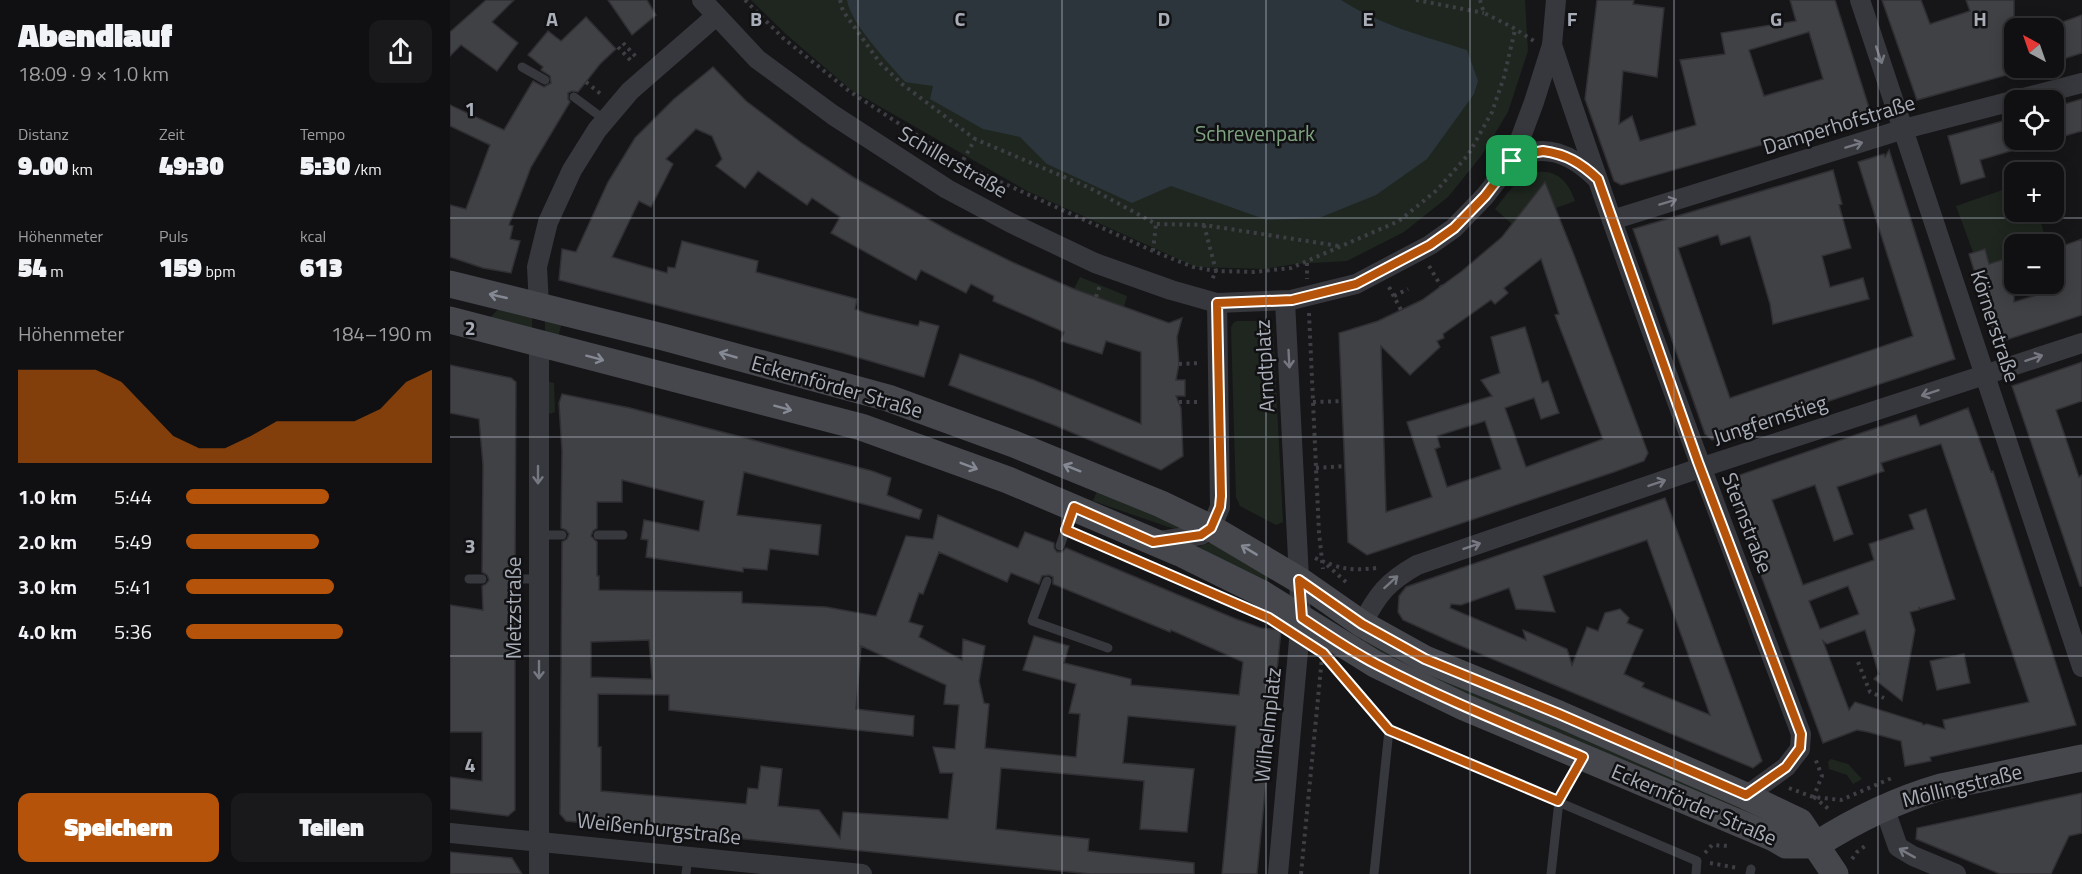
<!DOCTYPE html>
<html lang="de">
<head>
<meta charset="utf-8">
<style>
	body { margin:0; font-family:"Titillium Web",sans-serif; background:#19191b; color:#f1f3f6; height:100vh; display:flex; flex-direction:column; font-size:22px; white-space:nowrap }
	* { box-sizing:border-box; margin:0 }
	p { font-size:20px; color:#9c9d9f }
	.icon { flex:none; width:33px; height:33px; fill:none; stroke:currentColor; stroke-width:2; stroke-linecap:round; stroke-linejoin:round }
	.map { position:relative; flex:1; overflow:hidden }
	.panel { display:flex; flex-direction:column; background:#101012; width:450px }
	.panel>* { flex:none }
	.needle { width:39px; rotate:320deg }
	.fabs { position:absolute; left:1554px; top:18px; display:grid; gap:12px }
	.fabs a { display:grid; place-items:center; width:60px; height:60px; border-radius:12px; background:#101012; box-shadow:0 3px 15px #0003,0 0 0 2px #303032; font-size:30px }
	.pin { position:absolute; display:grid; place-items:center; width:51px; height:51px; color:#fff; margin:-26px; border-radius:12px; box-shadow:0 3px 9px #0006 }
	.round { display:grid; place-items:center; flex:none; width:63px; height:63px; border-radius:12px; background:#19191b }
	.summary { display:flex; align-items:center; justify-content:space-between; height:102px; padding:0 18px }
	h1 { font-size:33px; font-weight:800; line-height:45px }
	.stats { display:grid; grid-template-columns:repeat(3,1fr); gap:9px; height:102px; padding:6px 18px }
	.stats div { display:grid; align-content:center }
	.stats b { font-size:26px; font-weight:800 }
	.stats small { font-size:16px; font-weight:400 }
	.stats p { font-size:16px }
	.chart { height:168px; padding:12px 18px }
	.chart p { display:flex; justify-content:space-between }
	.chart svg { width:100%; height:108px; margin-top:6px; fill:#b45309; opacity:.7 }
	.cta { display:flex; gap:12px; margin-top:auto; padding:12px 18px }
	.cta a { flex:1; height:69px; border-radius:12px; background:#b45309; color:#fff; font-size:24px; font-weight:800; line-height:69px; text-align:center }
	.cta a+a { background:#19191b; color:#f1f3f6 }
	ul { padding:0 18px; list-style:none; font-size:20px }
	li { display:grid; grid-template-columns:96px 72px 1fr; align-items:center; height:45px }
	li i { height:15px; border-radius:8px; background:#b45309 }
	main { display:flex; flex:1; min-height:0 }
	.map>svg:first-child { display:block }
	.green { fill:#1e261f }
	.water { fill:#2c353c }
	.building { fill:#404145; stroke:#303034; stroke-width:1.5; fill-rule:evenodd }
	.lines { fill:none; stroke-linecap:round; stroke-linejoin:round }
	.path { stroke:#3d3f44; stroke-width:4; stroke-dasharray:3 4.5; stroke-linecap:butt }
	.lane { stroke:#37383d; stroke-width:9 }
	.street { stroke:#37383d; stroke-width:20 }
	.secondary { stroke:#45474d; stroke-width:27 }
	.oneway { stroke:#757881 }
	.oneway2 { stroke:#858993 }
	.route-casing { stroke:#fff; stroke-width:12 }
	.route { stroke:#b45309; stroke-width:8 }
	.grid { fill:none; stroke:#a8adb8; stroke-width:1.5; stroke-opacity:0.55 }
	.labels { text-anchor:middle; stroke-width:5; stroke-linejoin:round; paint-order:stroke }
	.street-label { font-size:21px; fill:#a8adb8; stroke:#111113 }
	.park-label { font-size:21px; fill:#7fa381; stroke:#111113 }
	.grid-label { font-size:20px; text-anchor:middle; font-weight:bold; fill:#a8adb8; stroke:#111113; stroke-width:5; stroke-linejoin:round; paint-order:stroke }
</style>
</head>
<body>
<main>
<section class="panel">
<div class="summary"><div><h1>Abendlauf</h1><p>18:09 · 9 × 1.0 km</p></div><a class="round"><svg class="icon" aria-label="share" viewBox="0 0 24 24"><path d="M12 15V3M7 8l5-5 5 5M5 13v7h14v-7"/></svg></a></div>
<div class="stats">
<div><p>Distanz</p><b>9.00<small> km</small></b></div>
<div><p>Zeit</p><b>49:30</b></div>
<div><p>Tempo</p><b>5:30<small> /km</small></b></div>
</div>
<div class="stats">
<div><p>Höhenmeter</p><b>54<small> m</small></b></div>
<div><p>Puls</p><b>159<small> bpm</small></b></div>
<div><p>kcal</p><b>613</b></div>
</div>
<div class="chart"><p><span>Höhenmeter</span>184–190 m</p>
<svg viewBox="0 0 160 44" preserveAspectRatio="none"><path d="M0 44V6L10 6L20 6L30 6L40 11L50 22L60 33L70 38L80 38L90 33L100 27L110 27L120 27L130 27L140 22L150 11L160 6V44z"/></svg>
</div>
<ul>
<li><b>1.0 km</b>5:44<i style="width:58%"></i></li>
<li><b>2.0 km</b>5:49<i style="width:54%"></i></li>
<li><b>3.0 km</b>5:41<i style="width:60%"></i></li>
<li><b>4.0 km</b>5:36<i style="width:64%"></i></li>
</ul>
<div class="cta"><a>Speichern</a><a>Teilen</a></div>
</section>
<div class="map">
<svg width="1632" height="874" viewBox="0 0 1632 874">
	<rect width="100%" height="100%" fill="#161618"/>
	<g class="green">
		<polygon points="301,0 1075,0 1078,51 1058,112 1032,155 998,197 954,232 897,261 846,264 813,269 746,267 577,191 401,90 337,35"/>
		<path d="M1088 172C1108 170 1119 183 1125 201L1106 208 1098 190 1090 188 1062 224 1045 209C1057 195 1068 174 1088 172Z"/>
		<polygon points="1564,186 1564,212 1588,212 1597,244 1564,244 1564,256 1539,264 1534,249 1523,252 1506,206"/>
		<polygon points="630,277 677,296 674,307 624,289"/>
		<polygon points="51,306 82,314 82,330 40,318"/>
		<polygon points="95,318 112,322 108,338 95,334"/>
		<polygon points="787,321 818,321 823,328 833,522 826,525 790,506 786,497 781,328 783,323"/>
		<polygon points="96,381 104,383 105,412 100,414 95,408"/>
		<polygon points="649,486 739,525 727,530 643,501"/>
		<polygon points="765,541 819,574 817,585 748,547"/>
		<polygon points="916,636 1309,812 1332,831 1061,715 911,643"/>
		<polygon points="1381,759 1398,764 1412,779 1403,784 1397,775 1379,769 1378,762"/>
	</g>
	<path class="water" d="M397 0H891C930 25 973 36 1017 50L1028 81 1024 94 977 159 926 195 869 218 817 220 721 186 682 203 597 164 570 137 533 129 480 99 483 86 455 82C439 63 400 23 397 0Z"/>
	<g class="building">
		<polygon points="36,0 64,0 42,22 68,43 47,71 11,45 0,56 0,32"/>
		<polygon points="158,0 197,0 206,15 182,35"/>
		<path d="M1147 0H1184L1183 4 1214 8 1207 77 1173 71 1169 124 1182 116 1190 141 1246 125 1230 60 1275 54 1271 33 1346 21 1340 0H1385L1421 114 1171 185 1164 181 1135 99ZM1359 32 1373 79 1314 96 1299 50Z"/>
		<polygon points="1432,0 1471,0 1480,24 1520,11 1516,0 1564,0 1564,73 1467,100"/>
		<polygon points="1632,15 1632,53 1604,62 1604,25"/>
		<polygon points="136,17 166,49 150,64 128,92 122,91 118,93 118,99 120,102 81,167 59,225 63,226 60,239 70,241 61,273 33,268 0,257 0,205 16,209 40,145 0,126 0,105 54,130 83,81 94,87 101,83 100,76 91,70 93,67 78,55 98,31 111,41"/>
		<polygon points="263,67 296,101 353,144 403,177 503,233 562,262 624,289 719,323 732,318 727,337 729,364 726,380 735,380 735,396 726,396 731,408 733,456 711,470 604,425 499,385 510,354 584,380 691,424 691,352 656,341 652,354 611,341 614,332 543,301 544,296 521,284 516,293 471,270 466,280 381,233 390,217 362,198 357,205 308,171 295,188 266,166 272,159 262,136 246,129 216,159 223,164 201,207 189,201 162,257 217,273 218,267 225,268 232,241 308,261 306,272 407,299 405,309 415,313 468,326 470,321 489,326 474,377 393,353 109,280 112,249 126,252 158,182 185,138 224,99"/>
		<polygon points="1632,99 1632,131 1604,139 1604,107"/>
		<polygon points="1564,118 1564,150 1530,160 1535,177 1511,184 1498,136"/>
		<polygon points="1439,150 1505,359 1262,440 1255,434 1183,229 1383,170 1392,204 1389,205 1401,248 1372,256 1380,287 1413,278 1419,299 1323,324 1320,304 1300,236 1271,245 1268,235 1228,248 1280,398 1463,336 1408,162 1434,154 1435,157"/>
		<path d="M1095 182 1124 255 1198 453 1194 461 1164 472 917 555 898 542 889 333 928 321 972 300 1012 271 1052 237ZM1091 259 1109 314 1105 315 1153 439 1076 467 1055 408 1084 398 1091 419 1109 413 1098 381 1092 383 1075 327 1041 337 1050 373 1031 380 1042 396 957 422 982 497 936 512 931 346 960 375 990 347 987 341 994 338 993 334 1041 300 1045 304 1058 293 1054 288ZM1035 421 1051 469 997 487 985 449 990 447 987 436Z"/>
		<polygon points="1632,239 1632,315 1553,341 1545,339 1519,254 1535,249 1539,264 1564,256 1564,302 1613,287 1604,258 1604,249"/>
		<polygon points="1632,362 1632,401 1606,410 1629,477 1632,475 1632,586 1630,586 1562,386"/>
		<polygon points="0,365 61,378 66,382 65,572 61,574 58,578 60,583 65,586 65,810 58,816 0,809 0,777 32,781 32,732 0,732 0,605 33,610 32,586 36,584 39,580 37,575 32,572 33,465 29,419 0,413"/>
		<path d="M112 394 180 408 422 471 441 478 437 495 472 510 469 519 294 472 287 515 371 525 368 555 320 549 317 570 293 568V572L196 557 198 540 191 539 194 520 249 531 254 501 172 480V502H147V528L143 531 141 536 147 542V576H149V590L292 592V603L376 607 426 616 456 536 483 539 488 515 568 548 575 532 604 543V548L607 552H612L616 548 786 619 811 628 831 630 807 874H772L786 726 678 716 673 763 744 769 737 832 690 829 694 781 551 768 546 829 639 839 638 851 744 863V874H641L116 821 110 814 112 542 117 539 119 534 116 530 111 528 112 451 109 403ZM489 552 557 582 561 573 589 584 592 576 599 575 603 577V584L720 632 721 630 793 662 789 695 681 685V679L614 663 619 646 584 636 573 670 626 684 619 713 630 714 626 757 535 748 539 704 534 703 529 681 535 646 513 639 512 660 469 637 473 626 459 622 469 593 473 594ZM199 640 202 679 141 677V642ZM411 646 496 685 494 704 509 705 505 749 483 747 490 773H503L498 819 393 812 390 838 369 810 328 806 332 769 311 766 308 789 298 788 296 804 151 791V747H148V694L219 695V710L463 736 464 716 406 709Z"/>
		<path d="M1518 408 1541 472 1543 471 1626 725 1480 757 1481 761 1455 766 1451 741 1418 732 1407 730 1373 743 1278 486 1281 478 1420 430 1466 415 1470 426ZM1491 444 1579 702 1493 720 1495 729 1477 724 1473 725 1472 723 1405 702 1399 710 1373 641 1377 644 1415 630 1429 674 1424 679 1452 701 1465 630 1460 612 1469 610V607L1470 609 1505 599 1476 509 1459 515 1464 529 1419 544 1424 560 1353 585 1322 500 1365 485 1384 541 1403 534 1387 487 1434 471 1431 463ZM1398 586 1409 614 1370 629 1359 601Z"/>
		<path d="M1215 498 1312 761 1303 768 1002 642 953 620 948 612 949 596 956 587ZM1197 540 1260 715 1192 687 1194 683 1174 674 1193 630 1177 623 1179 618 1170 609 1155 613 1148 631 1137 627 1122 665 1117 649 1073 630 1076 640 1000 608 1001 604 1011 605 1059 588 1066 609 1105 612 1093 576Z"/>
		<polygon points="1514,654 1520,683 1487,690 1480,661"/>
		<polygon points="1632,793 1632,833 1619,836 1601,874 1550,874 1466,839 1467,828"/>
		<polygon points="0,852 62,858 72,874 0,874"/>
	</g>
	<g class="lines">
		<g class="path">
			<polyline points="295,0 333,38 399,91 511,164 703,251 743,267 766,271 804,272 841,268 949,221 987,190 1018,155 1042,112 1054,77 1065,30"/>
			<polyline points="390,0 393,11 430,63 452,84 525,139"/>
			<polyline points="966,0 1034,13"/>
			<polyline points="1030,0 1034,13 1062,27 1084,41"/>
			<polyline points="173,43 188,59"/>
			<polyline points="168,47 183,63"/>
			<polyline points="136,82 152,95"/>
			<polyline points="506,173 525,139 640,188 706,224 754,225 889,246"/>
			<polyline points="754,225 766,271 761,282"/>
			<polyline points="703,251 706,224"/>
			<polyline points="857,263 857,279"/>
			<polyline points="979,266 991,286"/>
			<polyline points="939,287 951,310"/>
			<polyline points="944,296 958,289"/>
			<polyline points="646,297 650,285"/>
			<polyline points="859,313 869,533 873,569"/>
			<polyline points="729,364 751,363"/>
			<polyline points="729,402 750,402"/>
			<polyline points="863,402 893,401"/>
			<polyline points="866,468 895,466"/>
			<path d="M865 558C890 569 900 571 927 568"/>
			<polyline points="877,565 896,582"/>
			<polyline points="1408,662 1420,692 1434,698"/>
			<polyline points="885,667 931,721"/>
			<polyline points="1339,788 1363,797 1391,800 1442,778"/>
			<polyline points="1364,797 1381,811"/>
			<polyline points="1363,798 1372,776 1365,758"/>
			<polyline points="1255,853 1262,845 1280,846"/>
			<polyline points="1402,859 1407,852 1418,844"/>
			<polyline points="1260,863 1288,868"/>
			<polyline points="851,874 872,657"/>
		</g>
		<g class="lane">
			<polyline points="72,67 95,80"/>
			<polyline points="124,97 155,120"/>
			<polyline points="88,535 112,535"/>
			<polyline points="148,535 173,535"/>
			<polyline points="610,546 622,511"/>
			<polyline points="19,579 32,579"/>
			<polyline points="65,579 88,579"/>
			<polyline points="597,581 582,621 658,648"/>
			<polyline points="236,874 238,857"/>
			<polyline points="924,874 939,730 1247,861 1246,874"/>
			<polyline points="1101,874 1109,801 1131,760"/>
			<polyline points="1300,874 1301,869"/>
		</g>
		<g class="street">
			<polyline points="252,0 307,59 383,115 497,189 561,223 645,263 721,290 767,303 841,300 906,284 980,245 1004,228 1035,196 1062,161 1084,102 1102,45 1106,0"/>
			<polyline points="1410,0 1632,667"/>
			<path d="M1102 45C1179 277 1265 505 1351 734L1350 749 1336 767 1296 796"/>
			<path d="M1062 161C1093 140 1123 155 1147 179"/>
			<polyline points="1162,220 1454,129 1632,83"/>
			<polyline points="89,305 87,267 98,222 122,170 147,130 180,91 266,16"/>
			<polyline points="89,342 89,874"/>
			<polyline points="703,542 751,535 761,528 770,507 767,303"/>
			<path d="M912 624C928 594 937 582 967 565L1250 468 1632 343"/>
			<polyline points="1434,807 1448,847 1463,856 1506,874"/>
			<polyline points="0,833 412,874"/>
			<polyline points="828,874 851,618 835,301"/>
		</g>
		<g class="secondary">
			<polyline points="0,284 213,337 438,398 564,444 711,504 761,528 849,580 912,624 975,659 1109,714 1296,796 1350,822 1385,874"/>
			<polyline points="0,320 411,427 558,480 730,553 811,593 925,664 1014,707 1324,838 1336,845 1366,845"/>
			<path d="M1366 845C1405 820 1446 800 1491 787L1632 758"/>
		</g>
	</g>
	<defs><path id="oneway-shaft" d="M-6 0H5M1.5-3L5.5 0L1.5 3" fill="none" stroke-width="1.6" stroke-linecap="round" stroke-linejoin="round" transform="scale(1.5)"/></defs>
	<g class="oneway">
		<use href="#oneway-shaft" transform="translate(1429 55) rotate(71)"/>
		<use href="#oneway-shaft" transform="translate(1404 145) rotate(-17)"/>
		<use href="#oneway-shaft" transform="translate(1218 202) rotate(-17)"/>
		<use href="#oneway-shaft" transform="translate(1584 358) rotate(-18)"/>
		<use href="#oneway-shaft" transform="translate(839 359) rotate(87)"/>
		<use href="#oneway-shaft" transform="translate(1480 393) rotate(162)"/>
		<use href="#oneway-shaft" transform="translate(88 475) rotate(90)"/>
		<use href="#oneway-shaft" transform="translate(1207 483) rotate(-19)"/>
		<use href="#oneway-shaft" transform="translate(1022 546) rotate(-19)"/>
		<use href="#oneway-shaft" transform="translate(941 582) rotate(-42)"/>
		<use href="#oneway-shaft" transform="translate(89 670) rotate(90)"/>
		<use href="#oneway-shaft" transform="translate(1457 853) rotate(-151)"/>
	</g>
	<g class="oneway2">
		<use href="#oneway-shaft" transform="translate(48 296) rotate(-167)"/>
		<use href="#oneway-shaft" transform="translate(278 355) rotate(-164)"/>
		<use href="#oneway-shaft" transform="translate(145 358) rotate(15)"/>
		<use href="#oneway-shaft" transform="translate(333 408) rotate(15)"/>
		<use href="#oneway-shaft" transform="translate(519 466) rotate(21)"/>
		<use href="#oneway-shaft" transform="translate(622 468) rotate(-158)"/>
		<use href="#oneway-shaft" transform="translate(799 550) rotate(-149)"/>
	</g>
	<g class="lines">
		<defs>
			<path id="route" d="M1093 151C1116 154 1131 163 1148 179L1248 462 1351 734 1350 748 1336 767 1296 795 1109 714 975 659 912 624 849 580 852 618C876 634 901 651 926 664 993 699 1063 727 1133 757L1108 801 939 730 873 653 819 618 616 530 624 507 703 542 751 535 761 528 770 507 771 496 767 303 842 300 906 284 980 245 1004 228 1035 196 1062 161 1071 155Z"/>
		</defs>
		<use href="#route" class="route-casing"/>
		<use href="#route" class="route"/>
	</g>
	<path class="grid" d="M204 0V874M408 0V874M612 0V874M816 0V874M1020 0V874M1224 0V874M1428 0V874M0 218H1632M0 437H1632M0 656H1632"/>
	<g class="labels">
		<g class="street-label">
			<text transform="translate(1389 125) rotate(-17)" y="7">Damperhofstraße</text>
			<text transform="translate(503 162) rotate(30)" y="7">Schillerstraße</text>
			<text transform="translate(1545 326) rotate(72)" y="7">Körnerstraße</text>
			<text transform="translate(815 366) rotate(-93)" y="7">Arndtplatz</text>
			<text transform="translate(387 387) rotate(16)" y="7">Eckernförder Straße</text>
			<text transform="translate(1320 420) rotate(-18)" y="7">Jungfernstieg</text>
			<text transform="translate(1297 523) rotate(69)" y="7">Sternstraße</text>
			<text transform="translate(64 608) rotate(-90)" y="7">Metzstraße</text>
			<text transform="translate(818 725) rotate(-84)" y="7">Wilhelmplatz</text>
			<text transform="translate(1512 786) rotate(-14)" y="7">Möllingstraße</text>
			<text transform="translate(1244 805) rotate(23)" y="7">Eckernförder Straße</text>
			<text transform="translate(209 829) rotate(6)" y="7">Weißenburgstraße</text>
		</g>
		<g class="park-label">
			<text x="805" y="141">Schrevenpark</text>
		</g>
	</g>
	<g class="grid-label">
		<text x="102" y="26">A</text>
		<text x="306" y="26">B</text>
		<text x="510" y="26">C</text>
		<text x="714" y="26">D</text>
		<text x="918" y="26">E</text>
		<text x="1122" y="26">F</text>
		<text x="1326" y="26">G</text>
		<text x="1530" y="26">H</text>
		<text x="20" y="116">1</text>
		<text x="20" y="335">2</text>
		<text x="20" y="553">3</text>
		<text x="20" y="772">4</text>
	</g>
</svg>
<div class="fabs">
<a><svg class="needle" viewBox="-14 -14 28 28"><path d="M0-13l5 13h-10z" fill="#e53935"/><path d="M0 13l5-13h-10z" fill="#9c9d9f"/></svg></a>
<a><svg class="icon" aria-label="locate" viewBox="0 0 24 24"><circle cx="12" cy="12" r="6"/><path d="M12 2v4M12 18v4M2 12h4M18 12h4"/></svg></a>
<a>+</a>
<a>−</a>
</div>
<div class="pin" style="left:1062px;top:161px;background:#1e9e55"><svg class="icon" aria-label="arrive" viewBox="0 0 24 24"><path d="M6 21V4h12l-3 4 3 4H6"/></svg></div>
</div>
</main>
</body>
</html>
